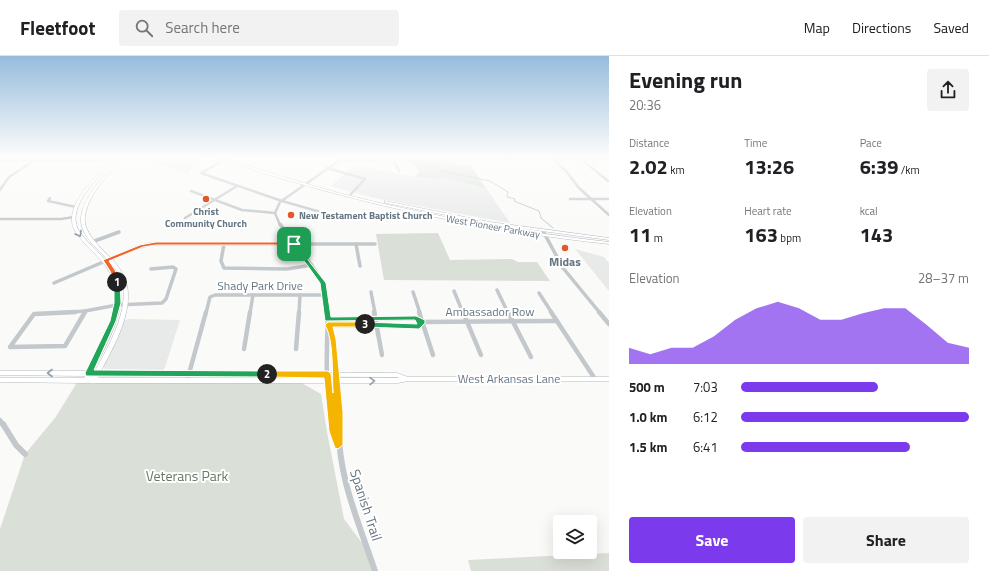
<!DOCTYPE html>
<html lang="en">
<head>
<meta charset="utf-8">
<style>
	body { margin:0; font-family:"Titillium Web",sans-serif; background:#f2f2f2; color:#202124; height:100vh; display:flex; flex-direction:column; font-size:15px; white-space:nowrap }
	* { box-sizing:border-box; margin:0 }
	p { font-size:13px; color:#757577 }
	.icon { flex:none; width:22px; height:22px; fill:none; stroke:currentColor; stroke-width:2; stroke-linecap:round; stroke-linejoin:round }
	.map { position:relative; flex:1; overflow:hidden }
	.sheet { display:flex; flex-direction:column; background:#fff; width:380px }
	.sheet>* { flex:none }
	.tools { position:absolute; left:553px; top:459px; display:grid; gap:8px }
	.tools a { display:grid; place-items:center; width:44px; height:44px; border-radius:4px; background:#fff; box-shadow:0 4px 16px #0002; font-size:20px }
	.pin { position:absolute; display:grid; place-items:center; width:34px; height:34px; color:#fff; margin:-17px; border-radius:8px; box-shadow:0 2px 6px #0006 }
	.km { position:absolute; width:20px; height:20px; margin:-10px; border-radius:50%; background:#222; color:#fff; font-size:11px; line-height:20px; text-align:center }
	.round { display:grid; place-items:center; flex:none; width:42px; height:42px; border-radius:4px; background:#f2f2f2 }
	.head { display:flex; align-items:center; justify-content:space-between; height:68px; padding:0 20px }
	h1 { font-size:22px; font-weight:700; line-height:30px }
	.metrics { display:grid; grid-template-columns:repeat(3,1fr); gap:6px; height:68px; padding:4px 20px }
	.metrics div { display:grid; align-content:center }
	.metrics b { font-size:20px; font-weight:700 }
	.metrics small { font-size:11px; font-weight:400 }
	.metrics p { font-size:11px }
	.chart { height:112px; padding:8px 20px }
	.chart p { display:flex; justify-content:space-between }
	.chart svg { width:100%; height:72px; margin-top:4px; fill:#7c3aed; opacity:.7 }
	.cta { display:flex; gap:8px; margin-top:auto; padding:8px 20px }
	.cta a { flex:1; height:46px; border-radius:4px; background:#7c3aed; color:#fff; font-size:16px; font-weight:700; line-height:46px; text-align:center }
	.cta a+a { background:#f2f2f2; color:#202124 }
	ul { padding:0 20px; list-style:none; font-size:13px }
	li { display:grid; grid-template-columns:64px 48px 1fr; align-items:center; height:30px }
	li i { height:10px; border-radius:5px; background:#7c3aed }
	header { display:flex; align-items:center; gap:24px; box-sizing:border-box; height:56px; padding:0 20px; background:#fff; border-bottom:1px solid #e0e0e0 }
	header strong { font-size:19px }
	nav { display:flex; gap:22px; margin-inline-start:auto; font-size:14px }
	.search { width:280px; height:36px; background:#f2f2f2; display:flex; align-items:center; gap:10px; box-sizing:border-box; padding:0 14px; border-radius:4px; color:#757577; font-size:15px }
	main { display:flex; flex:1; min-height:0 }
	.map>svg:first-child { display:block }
	.built { fill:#e8e9e9 }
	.green { fill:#dadfd7 }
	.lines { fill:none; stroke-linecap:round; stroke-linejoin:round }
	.stream { stroke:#bbc7cb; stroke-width:1 }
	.major-casing { stroke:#b5babe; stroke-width:1 }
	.minor-far3 { stroke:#c3c8cc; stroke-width:2.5 }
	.minor-far2 { stroke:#c3c8cc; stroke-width:3.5 }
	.minor-far1 { stroke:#c3c8cc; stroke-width:4.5 }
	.minor { stroke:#c3c8cc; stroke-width:6 }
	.major { fill:#fff; fill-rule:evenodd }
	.oneway { stroke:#939fa8 }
	.split-1 { fill:#f0652b; stroke:#fff }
	.split-2 { fill:#22a559; stroke:#fff }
	.split-3 { fill:#f5b400; stroke:#fff }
	.split-4 { fill:#22a559; stroke:#fff }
	.poi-dot { fill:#e4572e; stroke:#fff; stroke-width:1.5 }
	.labels { text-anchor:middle; stroke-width:4; stroke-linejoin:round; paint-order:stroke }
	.far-poi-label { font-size:10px; font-weight:bold; fill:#657683; stroke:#fff }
	.far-street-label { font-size:10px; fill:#657683; stroke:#fff }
	.poi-label { font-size:12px; font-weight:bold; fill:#657683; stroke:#fff }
	.street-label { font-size:12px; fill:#657683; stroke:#fff }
	.near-park-label { font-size:14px; fill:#687a64; stroke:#fff }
	.near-street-label { font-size:14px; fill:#657683; stroke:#fff }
</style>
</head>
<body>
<header>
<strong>Fleetfoot</strong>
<div class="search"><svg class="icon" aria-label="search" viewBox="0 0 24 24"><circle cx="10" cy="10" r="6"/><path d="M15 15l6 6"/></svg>Search here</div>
<nav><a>Map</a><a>Directions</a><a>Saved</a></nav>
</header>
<main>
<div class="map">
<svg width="609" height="515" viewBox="0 0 609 515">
	<rect width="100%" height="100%" fill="#fafaf8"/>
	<g class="built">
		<polygon points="125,101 197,101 188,118 147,104 123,104"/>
		<polygon points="356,109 420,122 443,122 486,132 510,167 374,142 331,130"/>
		<polygon points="575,193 604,201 609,207 609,235"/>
		<polygon points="129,263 180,264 164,314 105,313 103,310 123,265"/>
	</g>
	<g class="green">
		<polygon points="409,105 453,105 457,110 471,110 486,132 443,122 441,123 415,121 419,115"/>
		<polygon points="438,177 450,204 512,203 518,206 537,206 550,225 384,224 376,178"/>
		<polygon points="78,325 300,326 321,338 327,376 344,463 369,496 373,515 0,515 0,473 25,398 55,362"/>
		<polygon points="609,497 609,515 471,515 468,504"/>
	</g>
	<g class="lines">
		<polyline class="stream" points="417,105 447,116 490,125 508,136 507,141 515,143 514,145 539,155 541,162 553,172"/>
		<defs>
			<g id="major">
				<path d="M113 101H116C102 118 66 149 78 173 83 182 91 189 98 196 108 206 117 218 120 232 125 257 104 294 93 315H95C108 291 133 249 120 221 114 209 104 200 95 191 88 183 80 173 81 162 81 161 82 156 82 156 88 134 107 119 120 101H123C109 119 89 136 85 160 82 179 107 196 117 209 123 217 128 228 128 238 129 264 113 292 101 315L397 317 408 321H609V325H408L398 327H95C92 328 89 326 85 327H83L0 326V322H84L85 320 0 319V315H87C99 294 120 257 115 232 113 218 104 207 94 197 86 189 79 182 74 173 63 149 99 118 113 101ZM99 320 397 321 399 322H98Z"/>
				<path d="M215 101H221C261 114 302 127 343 138 430 160 519 176 609 186V188C495 176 382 153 273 120 254 114 234 108 215 101Z"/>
				<polygon points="385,145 490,166 609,182 609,184 490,168 386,147 385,147"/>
			</g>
		</defs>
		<use href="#major" class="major-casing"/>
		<g class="minor-far3">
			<polyline points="393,103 399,115"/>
			<polyline points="553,103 566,115 579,132 609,159"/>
			<polyline points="581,103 608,125"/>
			<polyline points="0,104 120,104"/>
			<polyline points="224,104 201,117 282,145 338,161"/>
			<polyline points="327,112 365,123 351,138"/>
			<polyline points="0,134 9,121 35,104"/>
			<polyline points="191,135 242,154 275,157"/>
			<polyline points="50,142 48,145 76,151"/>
			<polyline points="570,143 609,143"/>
			<polyline points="185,162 237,130"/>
			<polyline points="0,163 61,163 74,161"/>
			<polyline points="280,169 275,157 280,146 340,104 609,103"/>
		</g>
		<g class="minor-far2">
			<path d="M280 168C301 199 327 216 328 257"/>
			<polyline points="543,175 563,212 600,257"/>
			<polyline points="92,186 119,176"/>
			<polyline points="224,188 221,205 224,212 287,213 312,209"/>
			<polyline points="356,188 360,210"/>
			<polyline points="54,227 136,192 151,188 375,188"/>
			<polyline points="497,234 508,257"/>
			<polyline points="454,235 463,257"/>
			<polyline points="371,236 375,257"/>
			<polyline points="413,236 420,257"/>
			<polyline points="539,237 552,257"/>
			<polyline points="85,255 117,249 162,247 166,243 176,213 173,211 151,213"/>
			<polyline points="58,257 85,255 84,257"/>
			<polyline points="206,257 210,241 215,239 326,239"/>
			<polyline points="250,257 253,239"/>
			<polyline points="299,257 300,239"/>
		</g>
		<g class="minor-far1">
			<polyline points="75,256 34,258 10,291 65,290 85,256"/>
			<path d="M328 256C327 296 324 329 333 369"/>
			<polyline points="374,256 382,299"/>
			<polyline points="419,256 433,299"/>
			<polyline points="463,256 481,299"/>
			<polyline points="508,256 531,301"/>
			<polyline points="551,256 595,323"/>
			<polyline points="599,256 609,268"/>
			<polyline points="328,264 416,262 422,266 557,265"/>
			<polyline points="328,269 419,270 422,266"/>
			<polyline points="328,270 333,283 339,369"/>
			<polyline points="244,293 250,256"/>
			<polyline points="296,293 299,256"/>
			<polyline points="187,325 206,256"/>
			<polyline points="0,364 3,369"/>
		</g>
		<g class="minor">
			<polyline points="3,368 16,389 25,398"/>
			<polyline points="332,368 338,389"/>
			<path d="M339 368C337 419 359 467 375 515"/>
		</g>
		<use href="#major" class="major"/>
	</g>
	<defs><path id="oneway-chevron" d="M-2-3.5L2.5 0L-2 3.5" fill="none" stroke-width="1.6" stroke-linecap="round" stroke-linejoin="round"/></defs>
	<g class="oneway">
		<use href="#oneway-chevron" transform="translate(79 178) rotate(59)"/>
		<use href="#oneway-chevron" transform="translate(50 317) rotate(-180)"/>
		<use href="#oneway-chevron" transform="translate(372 325) rotate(-1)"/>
	</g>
	<linearGradient id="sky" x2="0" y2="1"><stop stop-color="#96bcdc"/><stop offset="0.58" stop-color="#fdfdfc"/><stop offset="1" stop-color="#fdfdfc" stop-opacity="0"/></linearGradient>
	<rect width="609" height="174" fill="url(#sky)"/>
	<polygon class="split-1" points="156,186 294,186 297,188 294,189 156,189 143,191 109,205 115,214 120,226 115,228 110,215 103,204 140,189"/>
	<polygon class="split-2" points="117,225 120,226 121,247 116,265 94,314 267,315 270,316 270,321 86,320 85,317 110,265 114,247 114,226"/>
	<path class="split-3" d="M328 266H365L368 268 365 271H333L336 283 343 356V389L338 393 335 392 329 375 324 322 267 321 263 318 267 315H328L331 318 333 337C332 318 334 284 325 269Z"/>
	<polygon class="split-4" points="294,186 326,227 331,261 416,260 425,264 425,267 419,273 365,271 362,268 365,266 417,268 415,264 325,265 320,227 292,188"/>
	<g class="poi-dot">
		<circle cx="206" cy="143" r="4"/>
		<circle cx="291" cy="159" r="4"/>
		<circle cx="565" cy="192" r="4"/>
	</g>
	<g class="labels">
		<g class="far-poi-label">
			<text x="206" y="159">Christ<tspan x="206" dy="12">Community Church</tspan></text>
			<text x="299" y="163" text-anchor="start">New Testament Baptist Church</text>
		</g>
		<g class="far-street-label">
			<text transform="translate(493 170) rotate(10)" y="4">West Pioneer Parkway</text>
		</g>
		<g class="poi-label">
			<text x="565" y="210">Midas</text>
		</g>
		<g class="street-label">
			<text x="260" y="234">Shady Park Drive</text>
			<text x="490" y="260">Ambassador Row</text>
			<text x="509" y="327">West Arkansas Lane</text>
		</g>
		<g class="near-park-label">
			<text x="187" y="425">Veterans Park</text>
		</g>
		<g class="near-street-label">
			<text transform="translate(366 449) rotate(72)" y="5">Spanish Trail</text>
		</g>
	</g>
</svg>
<div class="tools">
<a><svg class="icon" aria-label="layers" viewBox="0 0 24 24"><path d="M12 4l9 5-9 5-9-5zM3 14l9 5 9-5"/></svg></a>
</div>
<div class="pin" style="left:294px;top:188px;background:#1e9e55"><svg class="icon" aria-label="arrive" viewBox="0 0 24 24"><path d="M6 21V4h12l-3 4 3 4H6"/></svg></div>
<b class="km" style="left:117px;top:226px">1</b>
<b class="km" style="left:267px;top:318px">2</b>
<b class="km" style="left:365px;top:268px">3</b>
</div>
<section class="sheet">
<div class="head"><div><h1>Evening run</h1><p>20:36</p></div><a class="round"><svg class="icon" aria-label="share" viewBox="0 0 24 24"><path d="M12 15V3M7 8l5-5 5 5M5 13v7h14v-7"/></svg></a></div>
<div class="metrics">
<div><p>Distance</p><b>2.02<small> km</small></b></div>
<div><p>Time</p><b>13:26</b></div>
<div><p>Pace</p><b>6:39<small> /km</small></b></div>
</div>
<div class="metrics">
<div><p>Elevation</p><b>11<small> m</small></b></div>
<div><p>Heart rate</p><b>163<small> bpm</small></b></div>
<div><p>kcal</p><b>143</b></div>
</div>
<div class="chart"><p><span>Elevation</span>28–37 m</p>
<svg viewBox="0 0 160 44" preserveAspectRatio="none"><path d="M0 44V34L10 38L20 34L30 34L40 27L50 17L60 10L70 6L80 10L90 17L100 17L110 13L120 10L130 10L140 20L150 31L160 34V44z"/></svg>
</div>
<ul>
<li><b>500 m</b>7:03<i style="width:60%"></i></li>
<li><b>1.0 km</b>6:12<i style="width:100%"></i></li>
<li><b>1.5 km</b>6:41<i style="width:74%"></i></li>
</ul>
<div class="cta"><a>Save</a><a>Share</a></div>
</section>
</main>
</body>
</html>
